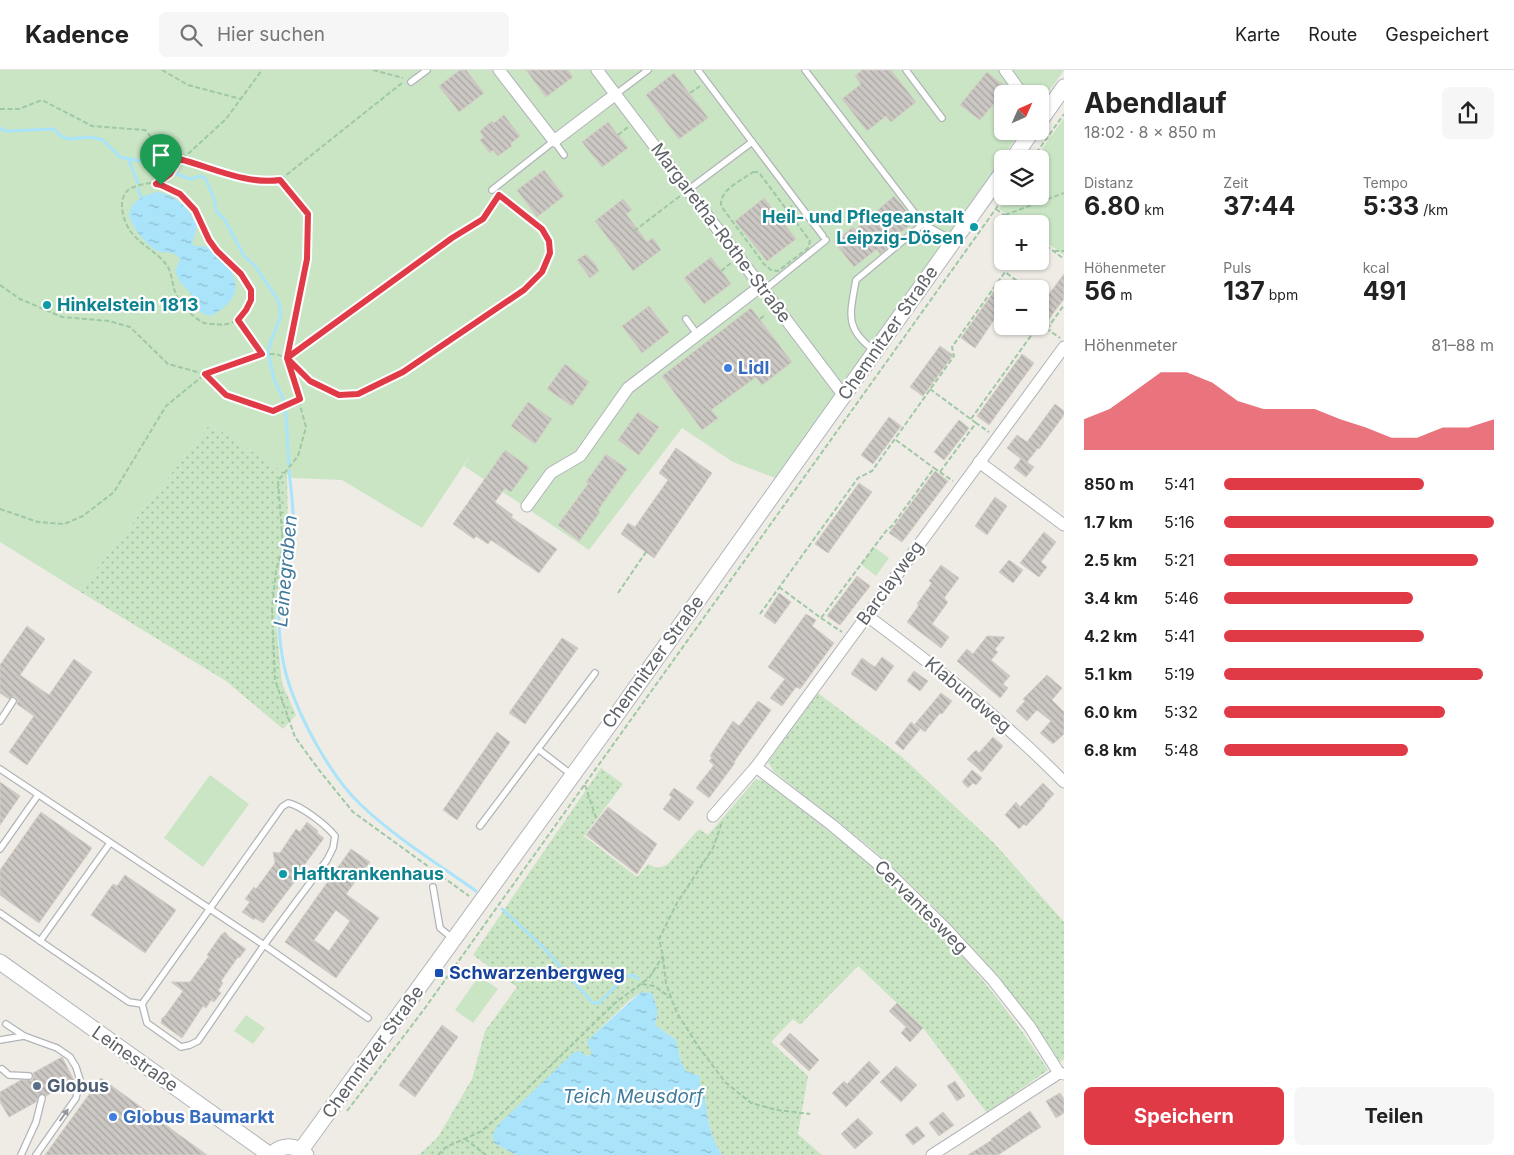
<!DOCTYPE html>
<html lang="de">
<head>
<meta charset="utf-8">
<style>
	body { margin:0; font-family:Inter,sans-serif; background:#f6f6f6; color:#222; height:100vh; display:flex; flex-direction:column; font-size:19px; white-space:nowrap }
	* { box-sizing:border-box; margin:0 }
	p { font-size:16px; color:#767676 }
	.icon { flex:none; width:28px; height:28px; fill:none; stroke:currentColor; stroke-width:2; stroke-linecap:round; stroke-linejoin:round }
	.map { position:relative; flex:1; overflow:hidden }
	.panel { display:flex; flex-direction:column; background:#fff; width:450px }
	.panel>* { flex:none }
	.needle { width:32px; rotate:45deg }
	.buttons { position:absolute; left:994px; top:15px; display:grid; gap:10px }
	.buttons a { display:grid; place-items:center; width:55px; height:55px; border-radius:8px; background:#fff; box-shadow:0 1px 4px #0004; font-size:25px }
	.pin { position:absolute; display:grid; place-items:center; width:42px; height:42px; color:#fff; margin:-51px -21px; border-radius:50% 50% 50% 0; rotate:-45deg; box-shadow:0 0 5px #0007 }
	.pin .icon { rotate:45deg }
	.round { display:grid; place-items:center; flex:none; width:52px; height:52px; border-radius:8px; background:#f6f6f6 }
	.summary { display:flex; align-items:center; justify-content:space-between; height:85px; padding:0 20px }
	h1 { font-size:28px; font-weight:700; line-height:38px }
	.figures { display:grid; grid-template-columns:repeat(3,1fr); gap:8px; height:85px; padding:5px 20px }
	.figures div { display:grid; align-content:center }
	.figures b { font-size:25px; font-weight:700 }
	.figures small { font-size:14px; font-weight:400 }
	.figures p { font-size:14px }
	.chart { height:140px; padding:10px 20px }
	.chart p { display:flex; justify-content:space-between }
	.chart svg { width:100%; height:90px; margin-top:5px; fill:#e13a47; opacity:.7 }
	.action { display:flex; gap:10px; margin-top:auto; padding:10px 20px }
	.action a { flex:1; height:58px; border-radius:8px; background:#e13a47; color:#fff; font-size:20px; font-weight:700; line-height:58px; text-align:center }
	.action a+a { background:#f6f6f6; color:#222 }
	ul { padding:0 20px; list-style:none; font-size:16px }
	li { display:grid; grid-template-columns:80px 60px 1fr; align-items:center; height:38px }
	li i { height:12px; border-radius:6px; background:#e13a47 }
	header { display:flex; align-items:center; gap:30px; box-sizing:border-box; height:70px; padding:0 25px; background:#fff; border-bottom:1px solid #e0e0e0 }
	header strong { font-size:24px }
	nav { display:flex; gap:28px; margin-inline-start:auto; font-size:18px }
	.search { width:350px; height:45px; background:#f6f6f6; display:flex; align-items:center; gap:12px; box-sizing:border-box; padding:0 18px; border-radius:8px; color:#767676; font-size:19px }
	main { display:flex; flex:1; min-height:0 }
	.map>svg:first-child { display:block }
	.grass { fill:url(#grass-dots) }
	.park { fill:#c9e5c4 }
	.water { fill:url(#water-ripples) }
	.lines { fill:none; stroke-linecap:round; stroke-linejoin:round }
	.stream { stroke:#aae4fb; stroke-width:3 }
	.building { fill:url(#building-back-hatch); stroke:#d4cdc4; fill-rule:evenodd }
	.lane-casing { stroke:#b1b4b8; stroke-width:8 }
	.street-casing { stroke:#b1b4b8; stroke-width:13 }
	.secondary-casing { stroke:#b2b6ba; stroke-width:17 }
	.path { stroke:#9fc8a4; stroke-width:2; stroke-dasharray:5 2.5; stroke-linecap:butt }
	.lane { stroke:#fff; stroke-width:5.5 }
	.street { stroke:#fff; stroke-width:11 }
	.secondary { stroke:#fff; stroke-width:15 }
	.oneway { fill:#96999c }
	.route-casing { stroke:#fff; stroke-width:10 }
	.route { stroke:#e13a47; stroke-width:6 }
	.culture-dot { fill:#0f9aa8; stroke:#fff; stroke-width:2 }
	.shop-dot { fill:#3f7fe0; stroke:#fff; stroke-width:2 }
	.transit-dot { fill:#1a4fb4; stroke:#fff; stroke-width:2 }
	.service-dot { fill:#5c6f8a; stroke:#fff; stroke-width:2 }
	.labels { text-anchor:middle; stroke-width:4.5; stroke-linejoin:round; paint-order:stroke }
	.culture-label { font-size:18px; font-weight:bold; fill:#0d838f; stroke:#fff; text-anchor:start }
	.street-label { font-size:18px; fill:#5e6266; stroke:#fff }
	.shop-label { font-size:18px; font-weight:bold; fill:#366cbe; stroke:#fff; text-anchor:start }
	.transit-label { font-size:18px; font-weight:bold; fill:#164399; stroke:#fff; text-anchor:start }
	.service-label { font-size:18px; font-weight:bold; fill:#4e5e75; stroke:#fff; text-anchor:start }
	.water-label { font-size:19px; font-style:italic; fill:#417b9b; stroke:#fff }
</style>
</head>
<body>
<header>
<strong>Kadence</strong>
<div class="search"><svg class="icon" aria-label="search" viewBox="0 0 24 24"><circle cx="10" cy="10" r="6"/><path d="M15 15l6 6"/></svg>Hier suchen</div>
<nav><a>Karte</a><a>Route</a><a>Gespeichert</a></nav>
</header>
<main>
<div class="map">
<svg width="1064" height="1085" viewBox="0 0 1064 1085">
	<defs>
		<pattern id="grass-dots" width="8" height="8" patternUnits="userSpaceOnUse" patternTransform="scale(1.25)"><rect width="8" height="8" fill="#c9e5c4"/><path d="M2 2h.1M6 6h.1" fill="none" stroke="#a6bda3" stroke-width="1.8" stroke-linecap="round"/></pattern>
		<pattern id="water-ripples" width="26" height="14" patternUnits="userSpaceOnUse" patternTransform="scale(1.25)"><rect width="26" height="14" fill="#aae4fb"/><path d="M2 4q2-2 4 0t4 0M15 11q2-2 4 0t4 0" fill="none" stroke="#8ebccf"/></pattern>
		<pattern id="building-back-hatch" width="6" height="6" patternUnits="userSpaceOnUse" patternTransform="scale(1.25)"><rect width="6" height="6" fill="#cbc7c3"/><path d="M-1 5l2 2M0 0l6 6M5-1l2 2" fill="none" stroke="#a8a5a2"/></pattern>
	</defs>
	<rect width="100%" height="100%" fill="#efece6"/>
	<g class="grass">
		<polygon points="210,354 287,404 288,464 278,519 276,554 282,613 296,645 283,659 226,611 79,521"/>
		<path d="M818 623 902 687 995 774 1064 852V989L1060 992C1013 920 956 855 892 797 855 763 814 733 774 702L768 692Z"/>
		<path d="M601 698 623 714 584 766 637 807 648 794 657 798 667 795 699 759 708 765 756 709 764 711C804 742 845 772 883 806 946 863 1002 928 1048 1000L987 1043 923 958 858 896 800 955 793 949 771 972 808 1006 798 1064 822 1085H722C710 1067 707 1047 705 1026L700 1021V1006L686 1001 681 992 676 970 655 955 658 941 641 922 630 930 589 969 590 979 592 983 589 986 585 985 495 1073 516 1085H419L438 1067 472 1009 485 961 517 917 473 885Z"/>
	</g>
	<g class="park">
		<polygon points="0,0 1064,0 1040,34 1040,24 1002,24 1002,61 1021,61 778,409 733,392 682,358 589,480 464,396 471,384 422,458 342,410 293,408 210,354 79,521 0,472"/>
		<polygon points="1064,48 1064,185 1040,168 1040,154 1020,154 999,139 1008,126 1040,126 1040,89 1035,89"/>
		<polygon points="874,477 889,488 876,506 861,494"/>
		<polygon points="210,705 249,734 203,797 164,768"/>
		<polygon points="479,906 498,919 473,953 455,940"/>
		<polygon points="246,945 265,958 253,974 234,961"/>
	</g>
	<g class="water">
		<path d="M157 122C175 124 190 139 197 156L192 174C198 178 202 175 207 177 212 179 216 185 219 188 244 210 240 231 211 246L203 244 197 238 190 223 180 212 175 201 180 190C175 180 167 184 158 181 148 178 129 154 129 143 133 130 144 125 157 122Z"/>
		<path d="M641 922 652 923 658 941 655 955 676 970 681 992 686 1001 700 1006V1021L705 1026C707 1047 710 1067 722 1085H516L494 1073 493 1064 498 1055 574 982 580 981 585 985 589 986 592 983 587 973 589 969Z"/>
	</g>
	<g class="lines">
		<g class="stream">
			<polyline points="0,58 6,61 54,59 61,66 68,69 91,67 103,70 120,87 166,96 175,103 190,109 202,106 205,108 213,126 217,142 225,150 244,186 256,197 278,230 281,245 271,271 268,282 274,309 284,331"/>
			<polyline points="128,88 138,113"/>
			<polyline points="138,118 141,127"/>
			<path d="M285 339C288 358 287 376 289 395"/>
			<path d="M289 401C291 420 295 447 293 465 289 488 280 509 279 532 278 556 280 581 286 604 297 644 330 706 361 735 396 768 438 794 476 821"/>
			<polyline points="502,839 542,876 593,933 599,933 625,907 633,905 638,909"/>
		</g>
	</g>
	<g class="building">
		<polygon points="460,0 466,0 484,23 459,42 439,16"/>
		<polygon points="526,0 568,0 573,7 546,27"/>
		<polygon points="862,0 891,0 916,32 891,52 886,46 867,61 842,29 861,14 855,6"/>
		<polygon points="987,2 1007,18 980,50 960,35"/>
		<polygon points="674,3 708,48 679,69 646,25"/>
		<polygon points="504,45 520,66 510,74 512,76 498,86 493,80 490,83 480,70 484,67 480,61 492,51 494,53"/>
		<polygon points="608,52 628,78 602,97 582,72"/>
		<polygon points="544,100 564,126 537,147 517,120"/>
		<polygon points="894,126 915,151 891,170 894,172 880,184 877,179 854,197 834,172 853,157 855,160"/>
		<polygon points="764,128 796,169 767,191 735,151"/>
		<polygon points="623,129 632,140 626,144 647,172 653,168 661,180 633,201 595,151"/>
		<polygon points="586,184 597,196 596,197 599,201 590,208 577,190"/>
		<polygon points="711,187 731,214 704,234 684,208"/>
		<polygon points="1064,204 1064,229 1045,254 1040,251 1040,236"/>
		<polygon points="1002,210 1002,238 975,278 961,268"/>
		<polygon points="649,236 669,262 642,283 622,256"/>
		<polygon points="751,238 792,292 762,315 756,307 711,340 718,348 702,360 662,306"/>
		<polygon points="940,276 953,285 923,326 910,317"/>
		<polygon points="1022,284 1034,293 989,355 977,346"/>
		<polygon points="565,294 589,312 572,336 547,319"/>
		<polygon points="528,332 552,349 535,374 511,356"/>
		<polygon points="1055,334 1064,341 1064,345 1039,379 1038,378 1027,392 1034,397 1026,407 1014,398 1021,389 1007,378 1017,365 1027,372"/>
		<polygon points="638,342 659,357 639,385 618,370"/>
		<polygon points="889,347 901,356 873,394 861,385"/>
		<polygon points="959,350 969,358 944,390 934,382"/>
		<polygon points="676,378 712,403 654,488 621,464 628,453 635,457 668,410 659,403"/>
		<polygon points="505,380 529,397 511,422 505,418 495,432 513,445 511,447 557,479 539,503 491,470 488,474 476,466 474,469 453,454"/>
		<polygon points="606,384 627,399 598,440 600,442 579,471 558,455 588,414 586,412"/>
		<polygon points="935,401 948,411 902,472 889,463"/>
		<polygon points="859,413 872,422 828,483 815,474"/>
		<polygon points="995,427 1007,436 987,465 975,456"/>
		<polygon points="1044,462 1056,472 1041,492 1047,497 1039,507 1020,493"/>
		<polygon points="1009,490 1023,500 1013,513 999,502"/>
		<polygon points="941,495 959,508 944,528 948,532 932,554 949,567 941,578 907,552 919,535 917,534 932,513 929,511"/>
		<polygon points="857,506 870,516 840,555 827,546"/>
		<polygon points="779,523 791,532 775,554 764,546"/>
		<polygon points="806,544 816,550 812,556 834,573 800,619 796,617 782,636 770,628 785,609 768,597"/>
		<polygon points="27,556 45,569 20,605 49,625 74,589 92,602 27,695 9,682 34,646 17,634 18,631 16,627 13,626 9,629 0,623 0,595"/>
		<polygon points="987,566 1005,567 995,579 998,582 991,590 1010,606 1003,614 1008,618 1000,628 957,591 967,579 973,584"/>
		<polygon points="562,568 578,578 525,654 509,643"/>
		<polygon points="882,587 894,596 876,621 851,604 862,588 875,597"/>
		<polygon points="914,601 928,611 920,621 907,611"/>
		<polygon points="1047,605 1062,618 1052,630 1064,642 1064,664 1053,674 1040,663 1051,651 1037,640 1027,651 1016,641 1025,631 1023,629"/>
		<polygon points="941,623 952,631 942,644 940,643 925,662 915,654"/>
		<polygon points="758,631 771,640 734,692 735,693 709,728 696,718 714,695 709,691 712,688 710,686 733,651 739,656"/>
		<polygon points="911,652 920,659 903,680 895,673"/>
		<polygon points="497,662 510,672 457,750 443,740"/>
		<polygon points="993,667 1003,676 982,702 967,689 976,680 979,683"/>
		<polygon points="972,700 982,708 976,715 973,713 968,718 962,712"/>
		<polygon points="0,712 20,726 0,755"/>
		<polygon points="1043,713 1054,724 1044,735 1045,736 1026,756 1024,754 1019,759 1005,745 1016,732 1020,737"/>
		<polygon points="674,718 694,732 679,751 663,739 672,727 669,725"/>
		<polygon points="608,737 657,774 637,804 586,765"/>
		<polygon points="41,742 92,778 39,853 0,825 0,800"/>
		<polygon points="307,752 318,761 317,763 324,768 300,801 302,802 263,853 255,848 254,850 242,842 250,832 245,829 254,817 256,819 275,793 273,782 280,783 296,759 300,762"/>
		<path d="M351 779 370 792 346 824 379 848 336 908 285 872ZM336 840 350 851 329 881 314 870Z"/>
		<polygon points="125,805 176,840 145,883 91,845 113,814 117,816"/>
		<polygon points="225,862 229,867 246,879 239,888 238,887 221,911 223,913 218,921 221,923 214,932 211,930 206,938 203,936 182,968 161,953 162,948 165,946 183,921 171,912 190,912 209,886 207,885 221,865"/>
		<polygon points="897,933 923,958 910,972 901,963 906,957 889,941"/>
		<polygon points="442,955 458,967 415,1027 399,1015"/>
		<polygon points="790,963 819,990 809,1001 780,974"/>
		<polygon points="62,987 74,1010 46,1026 40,1024 36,1032 9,1047 0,1032 0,1022 21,1010 32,1010 34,1007 33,1003"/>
		<polygon points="869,991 880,1002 846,1037 832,1023 844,1011 847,1014"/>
		<polygon points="896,996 917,1015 901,1032 880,1012"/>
		<polygon points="101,1008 207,1085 45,1085"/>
		<polygon points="955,1011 965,1026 957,1031 947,1016"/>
		<polygon points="1060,1023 1064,1029 1064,1043 1056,1048 1046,1031"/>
		<polygon points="1030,1041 1041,1057 998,1085 968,1085 992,1070 991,1069"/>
		<polygon points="943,1042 954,1055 939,1066 929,1053"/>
		<polygon points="858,1048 873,1063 855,1079 841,1064"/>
		<polygon points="917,1056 925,1066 913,1075 905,1065"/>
	</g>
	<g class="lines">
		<defs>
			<g id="lane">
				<polyline points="698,0 823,166"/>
				<polyline points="805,0 923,154 954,171"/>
				<polyline points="906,0 942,48"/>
				<polyline points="411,12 427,0"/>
				<polyline points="616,24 648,0"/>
				<polyline points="492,120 554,71 564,85"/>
				<polyline points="688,120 752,72"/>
				<polyline points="764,220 826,170"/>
				<polyline points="686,249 697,264"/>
				<path d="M875 281C844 259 850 244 856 210L923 154"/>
				<polyline points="0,651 13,631"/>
				<polyline points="538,679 572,705"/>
				<polyline points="0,699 264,875 368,948"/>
				<path d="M288 733C302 736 326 755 335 766L333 778 327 790 264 875 198 971 190 975 181 977 147 953 142 934 282 737Z"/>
				<polyline points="480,756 595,603"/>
				<polyline points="0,779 38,725"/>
				<polyline points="433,817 440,858 452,868"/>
				<polyline points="0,843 40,871 110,773"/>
				<polyline points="40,871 129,932 142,934"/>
				<polyline points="6,954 24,966"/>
				<polyline points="0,970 24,966 57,978 70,987 76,997 80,1010 76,1028 36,1085"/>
				<polyline points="2,999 9,1005 29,1006"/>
				<polyline points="21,1085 36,1052 42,1028"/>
			</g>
			<g id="street">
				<polyline points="499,0 554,71 616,24"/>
				<polyline points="597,0 844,326"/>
				<polyline points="1005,0 1022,24"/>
				<polyline points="979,392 1064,455"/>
				<polyline points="527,436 551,403 580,386 628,318 761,216"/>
				<path d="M866 545C937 598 1002 649 1064 712"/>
				<polyline points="756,697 832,755 888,802 946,859 993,910 1030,957 1059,1003"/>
				<polyline points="713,746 756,697 1064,277"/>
				<polyline points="932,1085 1059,1003 1064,1004"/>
			</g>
			<g id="secondary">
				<polyline points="1040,51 1064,17"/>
				<polyline points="1013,89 1032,61"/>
				<polyline points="0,892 270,1085"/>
				<polyline points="301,1080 615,647 1002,103"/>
				<path d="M271 1085C282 1074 295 1074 306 1085"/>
			</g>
		</defs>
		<use href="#lane" class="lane-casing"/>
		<use href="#street" class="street-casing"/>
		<use href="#secondary" class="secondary-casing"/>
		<g class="path">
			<polyline points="162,0 188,15 241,29"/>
			<polyline points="373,0 403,8"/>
			<polyline points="402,13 280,110 308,144 307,189 287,288 306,357 298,386 278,411 283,477 276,500 272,539 275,610 295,667 319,700 353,742 469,826"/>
			<polyline points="690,23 700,16"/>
			<polyline points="0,39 19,39 42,30 92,56 145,60 164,82 179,89 225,103 262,111 280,110"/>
			<polyline points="618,65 628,57"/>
			<polyline points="1032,89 1064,44"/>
			<path d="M753 102H757L760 104 810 171 808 178 778 201 771 200 764 194 721 136C720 119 741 111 753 102Z"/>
			<path d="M150 113C160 115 174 118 181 125 196 138 200 154 209 170 222 191 269 216 243 244 236 252 228 256 216 254 212 254 205 254 202 252 192 246 180 235 176 224 171 213 173 202 165 193 155 181 140 174 131 162 123 151 117 130 128 120 134 116 143 114 150 113Z"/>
			<polyline points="156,114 170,104 179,89 189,83 226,49 262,0"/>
			<polyline points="996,139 1016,154"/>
			<polyline points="1005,145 1064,123"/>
			<polyline points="779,146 792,136"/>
			<polyline points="634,161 680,126"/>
			<polyline points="1040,171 1064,189"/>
			<polyline points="1054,181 1064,181"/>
			<polyline points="721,201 731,193"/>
			<polyline points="0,215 20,229 62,247 109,251 130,257 168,294 205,304 226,325 273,341 299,329"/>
			<polyline points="760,249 766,244"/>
			<polyline points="237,250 262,284"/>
			<polyline points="1040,254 1060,268"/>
			<polyline points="1047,259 1064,235"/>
			<polyline points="287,288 452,168 483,149 499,126"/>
			<polyline points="930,319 976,353"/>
			<polyline points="971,349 1038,256"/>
			<polyline points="896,370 934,398"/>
			<polyline points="940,402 976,353 989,362"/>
			<polyline points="0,439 38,452 64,454 83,446 114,422 166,336 205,304 262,284 276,284 287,288 310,311 339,325 359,323 403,302 524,220 542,201 550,183 549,171 542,159 499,125"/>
			<polyline points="779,517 821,548 886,461 892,456 934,398 953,411"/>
			<polyline points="618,523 646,482"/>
			<polyline points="760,544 858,408 872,401 954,286 952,277 1005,202 1028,219"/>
			<polyline points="821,548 842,562"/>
			<polyline points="585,715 597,751"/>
			<polyline points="720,754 721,755 713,778 677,833 659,869 663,886 666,914 677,943 698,976 725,1012 751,1033 777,1040 810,1044"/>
			<polyline points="642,914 654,916 670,927"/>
			<polyline points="347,1041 425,938 1005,126"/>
			<polyline points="465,1069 486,1085"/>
			<polyline points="438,1085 446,1077 480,1062 498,1047 615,933 649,908 663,886"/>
		</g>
		<use href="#lane" class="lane"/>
		<use href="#street" class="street"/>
		<use href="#secondary" class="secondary"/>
	</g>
	<defs><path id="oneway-solid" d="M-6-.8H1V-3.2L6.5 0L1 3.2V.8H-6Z" transform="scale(1.25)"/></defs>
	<use class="oneway" href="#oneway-solid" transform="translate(64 1045) rotate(-55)"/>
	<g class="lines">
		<defs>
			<path id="route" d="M161 115 180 124 195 140 209 170 217 181 241 204 251 220V230L246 240 238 250 262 284 205 304 226 325 273 341 300 329 287 288 452 168 483 149 499 125 542 159 549 171 550 183 542 202 524 220 403 302 358 324 339 325 310 311 287 288 307 189 308 144 280 110C246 115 211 97 179 89L170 104 156 114 161 115"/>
		</defs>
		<use href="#route" class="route-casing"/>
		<use href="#route" class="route"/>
	</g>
	<g class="culture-dot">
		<circle cx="974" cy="157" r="5"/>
		<circle cx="47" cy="235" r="5"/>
		<circle cx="283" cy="804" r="5"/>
	</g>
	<g class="shop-dot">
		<circle cx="728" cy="298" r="5"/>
		<circle cx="113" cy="1047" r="5"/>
	</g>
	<rect class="transit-dot" x="434" y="898" width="10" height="10" rx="2.5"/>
	<circle class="service-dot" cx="37" cy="1016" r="5"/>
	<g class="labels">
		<g class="culture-label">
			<text x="964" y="153" text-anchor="end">Heil- und Pflegeanstalt<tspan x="964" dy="21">Leipzig-Dösen</tspan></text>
			<text x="57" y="241">Hinkelstein 1813</text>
			<text x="293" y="810">Haftkrankenhaus</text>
		</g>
		<g class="street-label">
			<text transform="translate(721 163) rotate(53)" y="6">Margaretha-Rothe-Straße</text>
			<text transform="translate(888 263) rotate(-55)" y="6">Chemnitzer Straße</text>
			<text transform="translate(890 513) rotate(-54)" y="6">Barclayweg</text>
			<text transform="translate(653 592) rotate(-54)" y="6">Chemnitzer Straße</text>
			<text transform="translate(968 625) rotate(40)" y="6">Klabundweg</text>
			<text transform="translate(921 837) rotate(45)" y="6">Cervantesweg</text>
			<text transform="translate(373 982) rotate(-54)" y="6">Chemnitzer Straße</text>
			<text transform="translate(135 989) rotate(35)" y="6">Leinestraße</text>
		</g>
		<g class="shop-label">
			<text x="738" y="304">Lidl</text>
			<text x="123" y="1053">Globus Baumarkt</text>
		</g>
		<g class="transit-label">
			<text x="449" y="909">Schwarzenbergweg</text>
		</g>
		<g class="service-label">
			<text x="47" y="1022">Globus</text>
		</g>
		<g class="water-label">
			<text transform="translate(285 501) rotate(-85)" y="7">Leinegraben</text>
			<text x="633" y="1033">Teich Meusdorf</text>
		</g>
	</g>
</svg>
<div class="buttons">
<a><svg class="needle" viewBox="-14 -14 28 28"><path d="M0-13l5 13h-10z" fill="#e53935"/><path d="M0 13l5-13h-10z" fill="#767676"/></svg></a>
<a><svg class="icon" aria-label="layers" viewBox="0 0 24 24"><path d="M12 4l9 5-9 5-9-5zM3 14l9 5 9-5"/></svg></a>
<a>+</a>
<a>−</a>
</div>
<div class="pin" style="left:161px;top:115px;background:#1e9e55"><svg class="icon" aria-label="arrive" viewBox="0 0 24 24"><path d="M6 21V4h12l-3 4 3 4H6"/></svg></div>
</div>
<section class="panel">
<div class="summary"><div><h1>Abendlauf</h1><p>18:02 · 8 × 850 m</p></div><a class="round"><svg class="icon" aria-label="share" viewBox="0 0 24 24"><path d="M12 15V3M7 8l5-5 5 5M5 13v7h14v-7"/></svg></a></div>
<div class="figures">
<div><p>Distanz</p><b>6.80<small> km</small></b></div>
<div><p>Zeit</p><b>37:44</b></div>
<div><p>Tempo</p><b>5:33<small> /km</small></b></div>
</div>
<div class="figures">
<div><p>Höhenmeter</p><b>56<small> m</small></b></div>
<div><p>Puls</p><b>137<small> bpm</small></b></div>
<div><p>kcal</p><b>491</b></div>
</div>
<div class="chart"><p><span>Höhenmeter</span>81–88 m</p>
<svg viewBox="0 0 160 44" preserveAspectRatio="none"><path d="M0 44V29L10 24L20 15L30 6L40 6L50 11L60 20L70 24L80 24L90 24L100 29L110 33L120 38L130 38L140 33L150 33L160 29V44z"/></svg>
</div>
<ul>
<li><b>850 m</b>5:41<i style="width:74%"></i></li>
<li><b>1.7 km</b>5:16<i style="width:100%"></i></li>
<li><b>2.5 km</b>5:21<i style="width:94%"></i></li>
<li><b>3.4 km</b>5:46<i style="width:70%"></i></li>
<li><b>4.2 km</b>5:41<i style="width:74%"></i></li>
<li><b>5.1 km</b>5:19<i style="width:96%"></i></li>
<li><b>6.0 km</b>5:32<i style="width:82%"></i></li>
<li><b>6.8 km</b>5:48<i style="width:68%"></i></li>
</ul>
<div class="action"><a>Speichern</a><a>Teilen</a></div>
</section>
</main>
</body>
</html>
